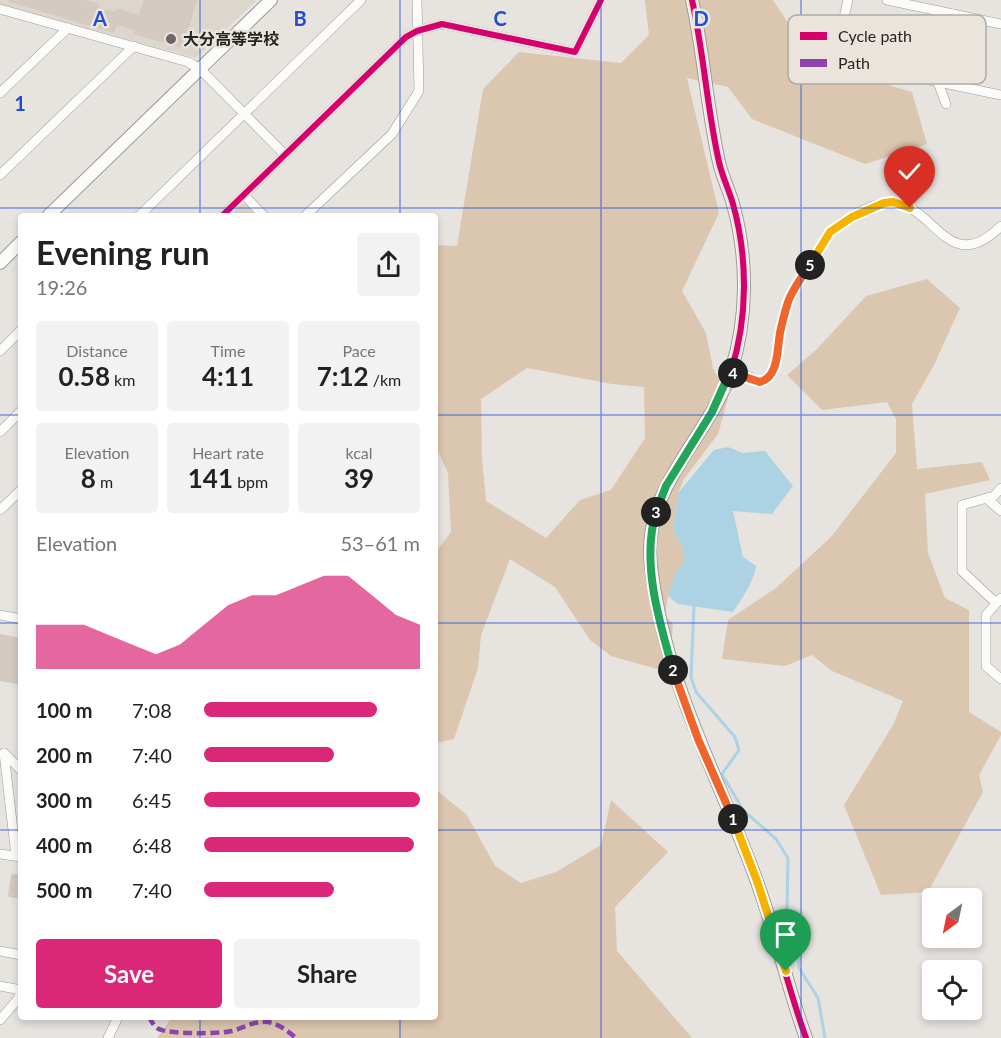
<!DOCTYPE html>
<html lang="en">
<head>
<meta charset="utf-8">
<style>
	body { margin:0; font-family:Lato,"Noto Sans JP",sans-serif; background:#f2f2f2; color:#222; height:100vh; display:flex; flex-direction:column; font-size:22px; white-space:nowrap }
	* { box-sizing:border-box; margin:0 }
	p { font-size:20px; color:#767676 }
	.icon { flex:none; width:33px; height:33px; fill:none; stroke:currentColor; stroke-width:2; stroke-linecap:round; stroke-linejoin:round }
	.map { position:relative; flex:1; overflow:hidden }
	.panel { position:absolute; left:18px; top:213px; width:420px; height:807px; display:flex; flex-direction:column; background:#fff; border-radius:6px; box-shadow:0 3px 9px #0003 }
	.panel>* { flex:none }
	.needle { width:39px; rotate:213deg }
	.fabs { position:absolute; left:922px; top:888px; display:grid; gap:12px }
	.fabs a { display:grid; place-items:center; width:60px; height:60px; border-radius:6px; background:#fff; box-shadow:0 3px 9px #0003; font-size:30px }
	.pin { position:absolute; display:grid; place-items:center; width:51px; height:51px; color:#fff; margin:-62px -26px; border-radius:50% 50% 50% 0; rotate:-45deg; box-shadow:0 0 6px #0007 }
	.pin .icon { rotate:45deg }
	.km { position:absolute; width:30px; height:30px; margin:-15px; border-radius:50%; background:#222; color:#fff; font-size:16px; line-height:30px; text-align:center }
	.round { display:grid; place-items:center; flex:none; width:63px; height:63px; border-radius:6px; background:#f2f2f2 }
	.head { display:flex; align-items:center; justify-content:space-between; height:102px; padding:0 18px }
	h1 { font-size:33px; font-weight:700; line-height:45px }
	.figures { display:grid; grid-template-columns:repeat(3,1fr); gap:9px; height:102px; padding:6px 18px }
	.figures div { display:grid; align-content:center; border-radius:6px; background:#f2f2f2; text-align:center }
	.figures b { font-size:26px; font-weight:700 }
	.figures small { font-size:16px; font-weight:400 }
	.figures p { font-size:16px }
	.chart { height:168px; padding:12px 18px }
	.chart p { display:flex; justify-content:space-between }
	.chart svg { width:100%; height:108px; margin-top:6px; fill:#db2777; opacity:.7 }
	.action { display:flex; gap:12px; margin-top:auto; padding:12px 18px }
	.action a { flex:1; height:69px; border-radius:6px; background:#db2777; color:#fff; font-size:24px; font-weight:700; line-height:69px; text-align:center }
	.action a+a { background:#f2f2f2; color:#222 }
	ul { padding:0 18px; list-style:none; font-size:20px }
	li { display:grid; grid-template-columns:96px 72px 1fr; align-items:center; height:45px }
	li i { height:15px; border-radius:8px; background:#db2777 }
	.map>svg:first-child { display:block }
	.built { fill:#dcd6cd }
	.green { fill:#e1d3c3 }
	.forest { fill:#dbc6af; fill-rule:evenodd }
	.water { fill:#acd2e3 }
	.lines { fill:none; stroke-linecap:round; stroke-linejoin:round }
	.stream { stroke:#acd2e3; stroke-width:3 }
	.building { fill:#d4cac2 }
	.street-casing { stroke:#9b9996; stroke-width:10 }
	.secondary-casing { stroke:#9b9996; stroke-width:14 }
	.street { stroke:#fbfbfa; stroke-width:9 }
	.secondary { stroke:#fbfbfa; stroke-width:12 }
	.quiet { stroke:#8e44ad; stroke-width:4.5; stroke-dasharray:9 4.5; stroke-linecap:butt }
	.cycleway-casing { stroke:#eae4dd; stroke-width:10 }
	.cycleway { stroke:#d6006c; stroke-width:6 }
	.split-1-casing { stroke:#fff; stroke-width:12 }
	.split-2-casing { stroke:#fff; stroke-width:12 }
	.split-3-casing { stroke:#fff; stroke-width:12 }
	.split-4-casing { stroke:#fff; stroke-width:12 }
	.split-5-casing { stroke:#fff; stroke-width:12 }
	.split-6-casing { stroke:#fff; stroke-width:12 }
	.split-1 { stroke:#f5b400; stroke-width:8 }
	.split-2 { stroke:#f0652b; stroke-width:8 }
	.split-3 { stroke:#22a559; stroke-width:8 }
	.split-4 { stroke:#22a559; stroke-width:8 }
	.split-5 { stroke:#f0652b; stroke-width:8 }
	.split-6 { stroke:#f5b400; stroke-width:8 }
	.grid { fill:none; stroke:#1d4ed8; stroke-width:1.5; stroke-opacity:0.55 }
	.poi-dot { fill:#6a6764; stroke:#eae4dd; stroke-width:2 }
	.labels { text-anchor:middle; stroke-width:5; stroke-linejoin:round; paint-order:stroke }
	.poi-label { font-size:16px; font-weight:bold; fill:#262422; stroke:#eae4dd; text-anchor:start }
	.key { fill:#eae4dd; stroke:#afaaa5; stroke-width:1.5 }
	.key-label { font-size:16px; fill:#262422 }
	.grid-label { font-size:20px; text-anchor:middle; font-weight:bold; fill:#1d4ed8; stroke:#eae4dd; stroke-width:5; stroke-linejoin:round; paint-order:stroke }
</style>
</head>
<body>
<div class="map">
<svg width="1001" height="1038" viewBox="0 0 1001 1038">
	<rect width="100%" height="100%" fill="#e7e4e0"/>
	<polygon class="built" points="0,0 257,0 196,58 0,4"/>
	<polygon class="green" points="242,204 246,204 257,216 230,216"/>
	<g class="forest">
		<path d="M645 0H773L815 64 912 92 927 144 865 164 752 119 728 87 687 78 719 213 682 291 706 333 713 368 728 398 718 434 684 479 678 493 673 530 683 548V564C670 579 668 596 665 616L673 623 671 649 657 669 611 656 590 640 555 587 510 559 481 635 478 668 454 739 435 743V553L451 532 448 473 435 445V245L457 246 483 89 519 52 621 63 649 35ZM527 368 612 384 644 387 645 438 611 490 580 500 546 538 486 501 482 458 481 399Z"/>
		<polygon points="927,279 960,308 934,365 912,404 917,469 982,462 990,480 925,494 928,553 945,598 969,610 969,712 1001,732 1001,735 979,775 983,792 928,892 881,895 844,805 893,725 903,701 832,671 812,655 785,666 722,659 728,620 776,588 831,537 896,453 896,419 887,402 822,410 787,375 817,349 866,296"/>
		<polygon points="435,789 467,815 495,866 521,883 556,872 601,845 611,800 668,852 615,907 617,951 692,1038 157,1038 172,1017 435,1017"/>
	</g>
	<path class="water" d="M728 447 743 453 765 451 793 486 772 514 733 511 743 557 756 566C754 582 742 598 733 612L678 604 668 596 674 575 683 564V548L673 530 678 493 714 450Z"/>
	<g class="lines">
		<polyline class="stream" points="694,605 691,677 696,692 735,737 739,750 722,774 743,810 776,839 788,858 787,909 802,934 802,943 798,954 799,968 818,998 825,1038"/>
	</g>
	<g class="building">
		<polygon points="9,0 86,0 100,4 99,8 115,12 116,8 139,15 144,0 197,0 183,48 134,34 135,30 117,25 114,33 9,2"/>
		<polygon points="0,634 21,638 21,685 0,681"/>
		<polygon points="14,874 21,875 21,899 9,897 8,894 11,875"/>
	</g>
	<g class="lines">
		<defs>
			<g id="street">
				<polyline points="848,0 834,60 1001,95"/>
				<polyline points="887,0 1001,24"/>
				<polyline points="0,9 188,62 200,69 285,155"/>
				<polyline points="0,93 68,28"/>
				<polyline points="946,104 938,82 953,14"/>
				<polyline points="0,175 134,46"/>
				<polyline points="244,195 264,216"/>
				<polyline points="139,216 361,0"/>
				<polyline points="222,216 406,37 417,31 442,24 575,52 601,0"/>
				<polyline points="305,216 392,134 419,91 417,0"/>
				<polyline points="0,351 21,330"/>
				<path d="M730 373 750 377 760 382C767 381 770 376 773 371 780 356 779 336 782 321 789 294 804 275 819 252 824 243 828 233 837 226 851 216 873 202 891 203 935 203 947 279 1001 226"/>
				<polyline points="0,432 21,411"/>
				<polyline points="986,498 1001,511"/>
				<polyline points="0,510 21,490"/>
				<polyline points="1001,598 986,615 986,666 1001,679"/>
				<polyline points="996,603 962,571 962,505 994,496 1001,488"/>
				<polyline points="0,615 21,619"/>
				<polyline points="4,753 16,856"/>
				<polyline points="4,753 21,770"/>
				<polyline points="0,854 21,857"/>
				<polyline points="0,951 21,955"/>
				<polyline points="0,986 21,990"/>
				<polyline points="0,1020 18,999 21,990"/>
				<polyline points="108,1038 118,1017"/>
			</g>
			<g id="secondary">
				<path d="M692 0C704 54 707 109 719 162 722 176 729 190 733 204 748 258 748 318 731 371 710 434 651 480 650 549 650 571 655 593 659 614 678 704 721 785 753 871 774 925 786 983 806 1038"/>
				<polyline points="48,216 271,0"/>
				<polyline points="0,263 21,242"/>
			</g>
		</defs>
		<use href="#street" class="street-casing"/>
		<use href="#secondary" class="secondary-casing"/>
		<use href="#street" class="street"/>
		<use href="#secondary" class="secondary"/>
		<path class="quiet" d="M149 1017C152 1022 155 1029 162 1030 173 1034 220 1034 232 1031 244 1028 255 1020 268 1022 279 1024 288 1031 296 1038"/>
		<defs>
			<g id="cycleway">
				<path d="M692 0C704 54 707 109 719 162 722 176 729 190 733 204 748 258 748 318 731 371 710 434 651 480 650 549 650 571 655 593 659 614 678 704 721 785 753 871 774 925 786 983 806 1038"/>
				<polyline points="222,216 406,37 417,31 442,24 575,52 601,0"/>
			</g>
		</defs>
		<use href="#cycleway" class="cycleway-casing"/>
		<use href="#cycleway" class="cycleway"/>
	</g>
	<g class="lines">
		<defs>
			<polyline id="split-1" points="733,819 757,881 786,971"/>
			<polyline id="split-2" points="673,670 698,739 733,819"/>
			<path id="split-3" d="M656 512C641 562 659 621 673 670"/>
			<polyline id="split-4" points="656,512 666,486 712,412 730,372 733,373"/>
			<path id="split-5" d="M733 373 760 382C779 377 777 349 780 333 782 323 785 312 788 302 793 288 802 277 810 265"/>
			<polyline id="split-6" points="810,265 830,232 852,217 884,203 893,202 910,208"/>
		</defs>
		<use href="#split-1" class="split-1-casing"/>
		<use href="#split-2" class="split-2-casing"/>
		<use href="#split-3" class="split-3-casing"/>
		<use href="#split-4" class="split-4-casing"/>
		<use href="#split-5" class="split-5-casing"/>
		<use href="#split-6" class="split-6-casing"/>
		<use href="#split-1" class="split-1"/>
		<use href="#split-2" class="split-2"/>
		<use href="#split-3" class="split-3"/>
		<use href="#split-4" class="split-4"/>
		<use href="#split-5" class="split-5"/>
		<use href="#split-6" class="split-6"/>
	</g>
	<path class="grid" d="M200 0V216M400 0V216M601 0V1038M801 0V1038M0 208H1001M0 415H21M435 415H1001M0 623H21M435 623H1001M0 830H21M435 830H1001M200 1017V1038M400 1017V1038"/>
	<circle class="poi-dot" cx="171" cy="39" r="6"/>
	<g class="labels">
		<g class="poi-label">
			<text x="183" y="45">大分高等学校</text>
		</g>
	</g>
	<rect x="788" y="15" width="198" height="69" rx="9" class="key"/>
	<rect x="800" y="32" width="27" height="8" fill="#d6006c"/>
	<rect x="800" y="59" width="27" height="8" fill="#8e44ad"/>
	<g class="key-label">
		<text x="838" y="42">Cycle path</text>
		<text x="838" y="69">Path</text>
	</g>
	<g class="grid-label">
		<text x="100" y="26">A</text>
		<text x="300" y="26">B</text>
		<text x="500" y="26">C</text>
		<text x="701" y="26">D</text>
		<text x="20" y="111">1</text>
	</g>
</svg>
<div class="fabs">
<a><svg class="needle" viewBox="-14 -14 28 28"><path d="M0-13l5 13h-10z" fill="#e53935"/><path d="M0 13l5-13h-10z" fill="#767676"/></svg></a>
<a><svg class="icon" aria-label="locate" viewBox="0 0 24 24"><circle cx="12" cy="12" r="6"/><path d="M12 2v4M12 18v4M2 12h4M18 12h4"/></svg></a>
</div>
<div class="pin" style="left:786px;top:971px;background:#1e9e55"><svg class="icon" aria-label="arrive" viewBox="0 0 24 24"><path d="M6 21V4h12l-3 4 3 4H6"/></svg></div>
<div class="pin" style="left:910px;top:208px;background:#d93025"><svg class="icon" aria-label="check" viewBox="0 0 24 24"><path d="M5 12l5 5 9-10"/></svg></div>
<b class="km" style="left:733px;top:819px">1</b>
<b class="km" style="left:673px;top:670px">2</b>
<b class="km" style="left:656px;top:512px">3</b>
<b class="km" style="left:733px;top:373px">4</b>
<b class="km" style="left:810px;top:265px">5</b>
<section class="panel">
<div class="head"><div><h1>Evening run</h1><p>19:26</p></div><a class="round"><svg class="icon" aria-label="share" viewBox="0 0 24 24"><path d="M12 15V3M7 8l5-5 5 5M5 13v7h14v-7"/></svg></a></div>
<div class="figures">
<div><p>Distance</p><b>0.58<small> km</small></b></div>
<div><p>Time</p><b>4:11</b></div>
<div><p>Pace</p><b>7:12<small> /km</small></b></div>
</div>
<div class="figures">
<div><p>Elevation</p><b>8<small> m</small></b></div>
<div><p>Heart rate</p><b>141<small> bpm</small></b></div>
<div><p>kcal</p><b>39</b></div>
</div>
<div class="chart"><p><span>Elevation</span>53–61 m</p>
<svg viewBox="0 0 160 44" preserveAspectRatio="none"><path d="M0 44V26L10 26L20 26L30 30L40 34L50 38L60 34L70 26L80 18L90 14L100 14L110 10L120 6L130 6L140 14L150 22L160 26V44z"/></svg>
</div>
<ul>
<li><b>100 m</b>7:08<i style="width:80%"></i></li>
<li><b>200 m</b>7:40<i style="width:60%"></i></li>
<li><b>300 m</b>6:45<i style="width:100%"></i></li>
<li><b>400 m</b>6:48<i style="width:97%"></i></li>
<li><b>500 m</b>7:40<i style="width:60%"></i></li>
</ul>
<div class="action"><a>Save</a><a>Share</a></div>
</section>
</div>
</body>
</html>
